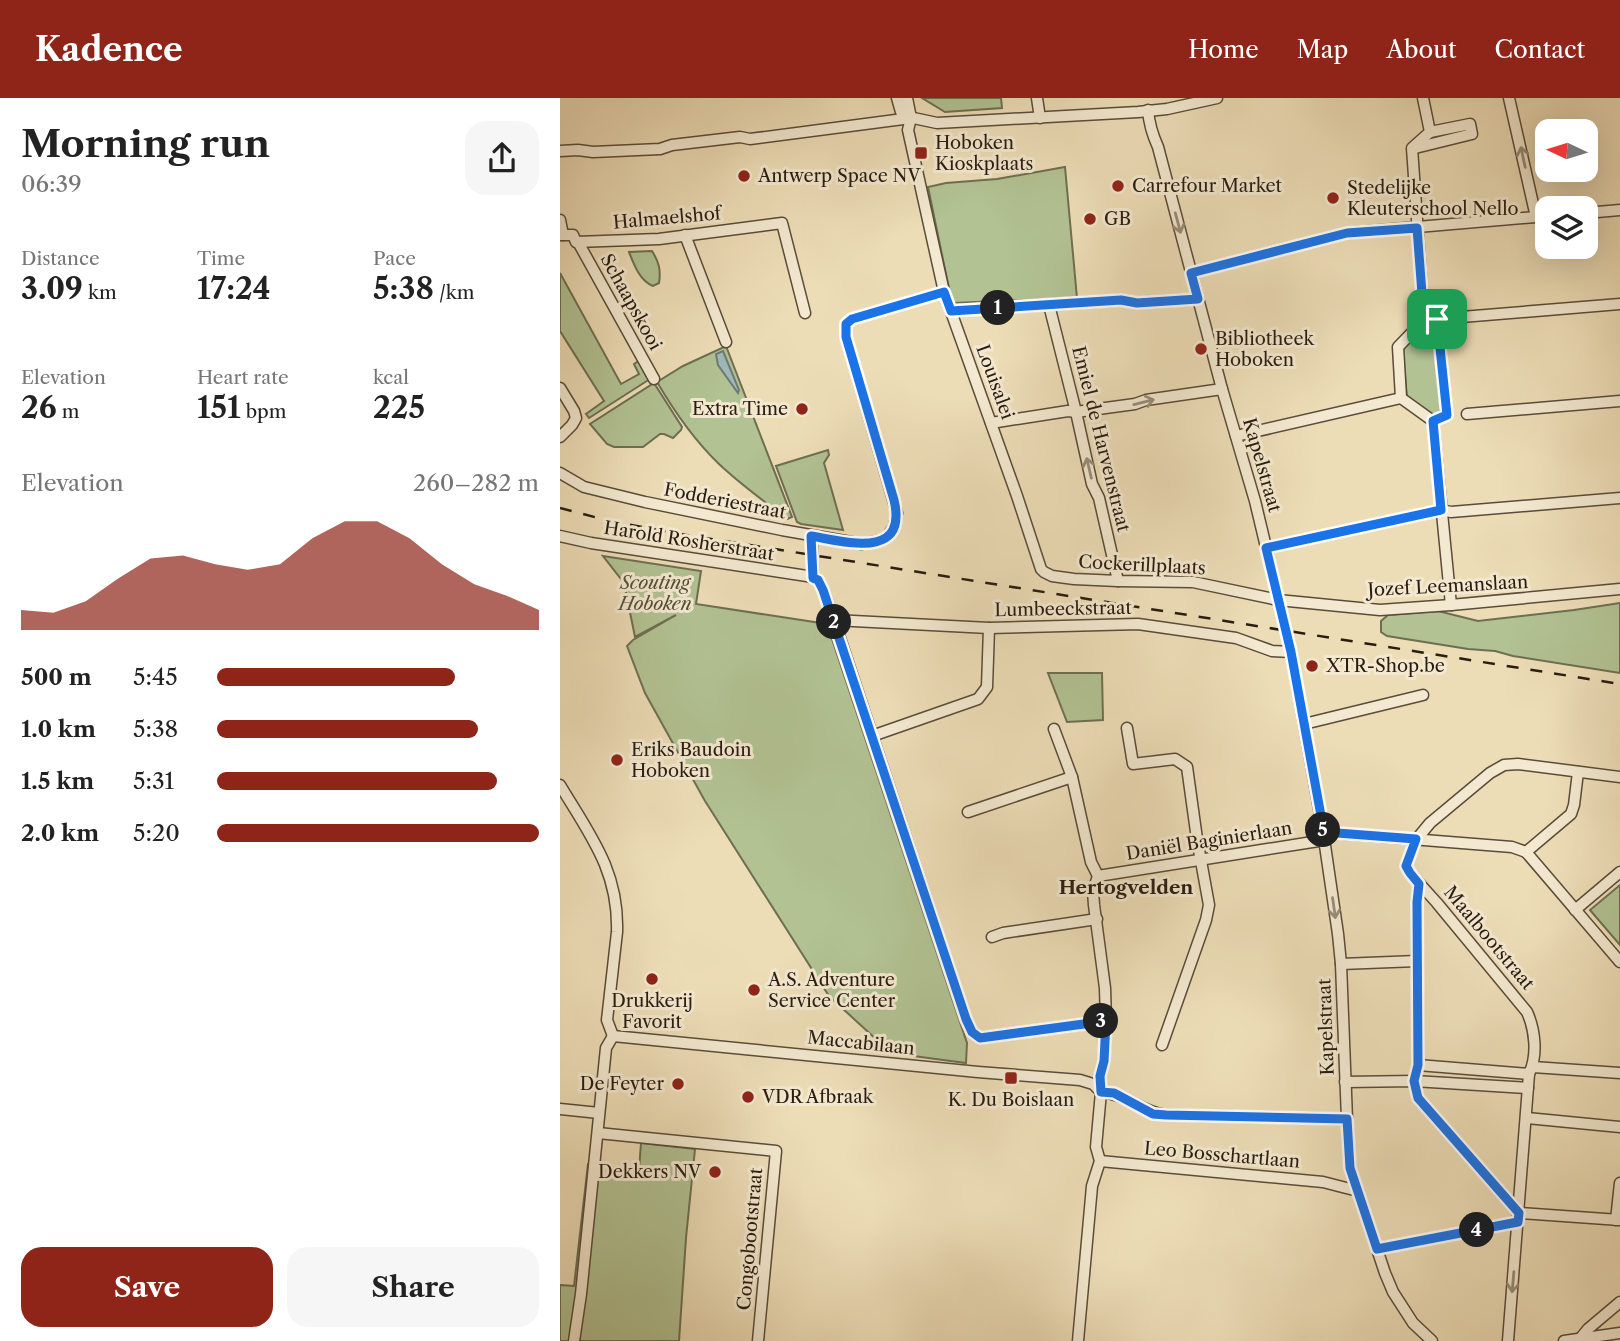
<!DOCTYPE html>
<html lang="en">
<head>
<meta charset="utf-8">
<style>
	body { margin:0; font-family:"Libre Caslon Text",serif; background:#f6f6f6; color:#222; height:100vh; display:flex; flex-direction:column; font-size:26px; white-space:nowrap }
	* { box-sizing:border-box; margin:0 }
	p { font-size:23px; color:#767676 }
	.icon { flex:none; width:38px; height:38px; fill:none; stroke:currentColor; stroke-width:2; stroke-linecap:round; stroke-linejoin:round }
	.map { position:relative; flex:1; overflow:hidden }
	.drawer { display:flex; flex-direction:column; background:#fff; width:560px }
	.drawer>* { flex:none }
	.needle { width:46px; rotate:274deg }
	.fabs { position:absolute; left:975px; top:21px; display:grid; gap:14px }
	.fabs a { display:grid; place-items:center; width:63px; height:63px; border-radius:14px; background:#fff; box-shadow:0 7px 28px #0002; font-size:35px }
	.pin { position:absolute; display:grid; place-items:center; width:60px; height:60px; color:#fff; margin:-30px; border-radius:14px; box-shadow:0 4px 10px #0006 }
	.km { position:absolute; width:35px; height:35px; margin:-18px; border-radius:50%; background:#222; color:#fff; font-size:19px; line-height:35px; text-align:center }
	.round { display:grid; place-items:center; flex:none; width:74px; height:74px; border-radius:21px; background:#f6f6f6 }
	.head { display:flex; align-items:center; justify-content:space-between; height:119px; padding:0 21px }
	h1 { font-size:38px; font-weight:800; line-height:52px }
	.metrics { display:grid; grid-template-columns:repeat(3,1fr); gap:10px; height:119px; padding:7px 21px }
	.metrics div { display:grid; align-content:center }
	.metrics b { font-size:30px; font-weight:800 }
	.metrics small { font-size:19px; font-weight:400 }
	.metrics p { font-size:19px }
	.chart { height:196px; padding:14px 21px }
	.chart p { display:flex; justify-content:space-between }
	.chart svg { width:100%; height:126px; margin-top:7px; fill:#8f2418; opacity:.7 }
	.primary-button { display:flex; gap:14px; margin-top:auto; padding:14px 21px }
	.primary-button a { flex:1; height:80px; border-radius:21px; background:#8f2418; color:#fff; font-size:28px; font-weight:800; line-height:80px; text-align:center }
	.primary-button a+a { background:#f6f6f6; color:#222 }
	ul { padding:0 21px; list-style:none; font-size:23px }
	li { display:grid; grid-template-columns:112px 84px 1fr; align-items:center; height:52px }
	li i { height:18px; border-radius:9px; background:#8f2418 }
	header { display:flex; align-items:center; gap:42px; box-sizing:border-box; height:98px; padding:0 35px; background:#8f2418; color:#fff }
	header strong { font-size:33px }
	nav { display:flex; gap:38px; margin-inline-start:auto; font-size:24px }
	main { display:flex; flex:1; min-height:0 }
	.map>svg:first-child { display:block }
	.green { fill:#b2c293; stroke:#6e6f52; stroke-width:2 }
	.water { fill:#9eb9ba; stroke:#6f7a76; stroke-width:2 }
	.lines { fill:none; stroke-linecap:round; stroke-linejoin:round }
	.minor-casing { stroke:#5a4c3a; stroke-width:13 }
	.minor { stroke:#f3e9d0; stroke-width:10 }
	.rail { stroke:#291c10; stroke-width:2.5; stroke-dasharray:12 12; stroke-linecap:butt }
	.oneway { stroke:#988d7a }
	.route-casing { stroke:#fff; stroke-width:14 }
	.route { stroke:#1a73e8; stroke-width:9 }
	.poi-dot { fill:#8f2418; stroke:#f3e9d0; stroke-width:2.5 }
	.labels { text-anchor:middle; stroke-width:6; stroke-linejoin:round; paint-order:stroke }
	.poi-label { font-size:18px; fill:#291c10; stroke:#f3e9d0; text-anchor:start }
	.street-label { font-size:18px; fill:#291c10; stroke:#f3e9d0 }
	.park-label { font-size:18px; font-style:italic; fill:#524e37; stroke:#f3e9d0 }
	.neighbourhood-label { font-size:19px; font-weight:bold; fill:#291c10; stroke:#f3e9d0 }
</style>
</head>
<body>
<header>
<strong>Kadence</strong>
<nav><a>Home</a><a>Map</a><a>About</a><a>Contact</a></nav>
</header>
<main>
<section class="drawer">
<div class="head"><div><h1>Morning run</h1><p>06:39</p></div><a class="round"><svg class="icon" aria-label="share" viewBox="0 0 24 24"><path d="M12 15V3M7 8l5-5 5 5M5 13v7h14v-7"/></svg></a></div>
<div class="metrics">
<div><p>Distance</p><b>3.09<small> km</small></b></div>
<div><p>Time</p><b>17:24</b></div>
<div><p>Pace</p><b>5:38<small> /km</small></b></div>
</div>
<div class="metrics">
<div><p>Elevation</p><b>26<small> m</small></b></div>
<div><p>Heart rate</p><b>151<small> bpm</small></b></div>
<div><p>kcal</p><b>225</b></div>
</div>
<div class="chart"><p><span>Elevation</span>260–282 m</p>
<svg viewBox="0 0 160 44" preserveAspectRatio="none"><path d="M0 44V37L10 38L20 34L30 26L40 19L50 18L60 21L70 23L80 21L90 12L100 6L110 6L120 12L130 21L140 28L150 32L160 37V44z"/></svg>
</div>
<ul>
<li><b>500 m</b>5:45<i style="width:74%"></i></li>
<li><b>1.0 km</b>5:38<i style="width:81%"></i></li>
<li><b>1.5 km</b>5:31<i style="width:87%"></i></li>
<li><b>2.0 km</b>5:20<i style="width:100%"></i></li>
</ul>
<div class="primary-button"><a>Save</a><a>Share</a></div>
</section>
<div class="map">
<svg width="1060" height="1243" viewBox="0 0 1060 1243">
	<rect width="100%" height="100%" fill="#edddb7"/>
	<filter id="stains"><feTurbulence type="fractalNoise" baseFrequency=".00286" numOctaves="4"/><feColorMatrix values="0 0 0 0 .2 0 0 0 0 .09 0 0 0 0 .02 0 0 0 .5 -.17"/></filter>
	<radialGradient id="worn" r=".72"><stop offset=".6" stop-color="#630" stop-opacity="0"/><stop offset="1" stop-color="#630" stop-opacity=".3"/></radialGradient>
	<g class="green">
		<polygon points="362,0 441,0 442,10 385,14"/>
		<polygon points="505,69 517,200 392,205 368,89 386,85 437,81"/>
		<path d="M92 153C99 164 101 172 99 185L93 188C80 183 74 167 69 154Z"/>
		<polygon points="0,175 61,286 79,276 74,266 80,262 90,281 29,320 26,316 44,303 0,233"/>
		<path d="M865 227 870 228 875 232 882 308C881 315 877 316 870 317L847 300 843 253 844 246Z"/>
		<path d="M166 248 232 419 227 421C204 403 180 386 159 366 134 342 114 313 97 284L123 268Z"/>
		<polygon points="94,285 122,329 121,332 113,340 104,336 100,336 83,349 54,349 47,346 30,326"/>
		<polygon points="268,352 269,357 264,365 283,432 241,426 237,424 216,368"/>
		<polygon points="43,458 141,473 136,506 267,526 407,945 406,965 331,955 269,898 145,703 85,595 67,548 73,542 116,517 75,539 64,485"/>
		<polygon points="1060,505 1060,575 953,558 935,553 908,551 827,538 821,534 821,523 828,517 878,513 918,523 1014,512"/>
		<polygon points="488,575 542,575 543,622 507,624"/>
		<polygon points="1060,787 1060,847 1030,812"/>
		<polygon points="81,1045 135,1051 126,1140 119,1243 0,1243 0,1187 14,1188 28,1066 79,1072"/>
	</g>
	<polygon class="water" points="163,253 179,292 178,295 158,267 156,256"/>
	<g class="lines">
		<defs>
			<g id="minor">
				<polyline points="337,0 341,14 344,18 377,25 578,14 607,11 657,0"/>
				<polyline points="347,0 351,20 348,32 384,194 457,398 481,471 484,474 492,478 514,481 558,483 633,484 718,502 820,512 891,507 1060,491"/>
				<polyline points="477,0 480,20"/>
				<polyline points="863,0 870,34 852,50 864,222"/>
				<polyline points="949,0 976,119"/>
				<path d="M588 12C589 25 593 38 598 49L662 291 695 403 731 554 762 727 778 836 781 866 787 1021 790 1070 825 1175 833 1194 853 1225 872 1243"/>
				<polyline points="855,50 912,36 910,26 870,34"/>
				<polyline points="0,53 18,52 33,54 100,51 112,47 180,39 190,41 351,20"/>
				<polyline points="1026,115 1060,112"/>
				<polyline points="0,122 3,137"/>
				<polyline points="0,137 13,137 16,144 99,141 222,125 245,215"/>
				<polyline points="125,137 166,244"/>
				<polyline points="18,144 94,281"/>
				<polyline points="631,175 787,135 987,118"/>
				<polyline points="489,207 516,314 532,386 539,400 558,483"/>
				<polyline points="391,213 561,202 577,205 638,201"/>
				<polygon points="877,221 887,317 873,323 841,300 838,249 864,222"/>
				<polyline points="877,221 1060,206"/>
				<polyline points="0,290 14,313 16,320 12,327 0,339"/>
				<polyline points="907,316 1060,303"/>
				<polyline points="873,323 891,507"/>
				<polyline points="431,325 508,313 516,314 575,306 586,302 662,291"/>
				<polyline points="676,338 841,300"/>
				<polyline points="0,375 24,389 85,404 222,432 302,446 322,442 327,439 334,429 337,415 286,239 286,226 292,221 384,194"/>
				<polyline points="0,438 31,445 247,478 258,482 263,492 274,522 406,921 412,934 420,940 546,923"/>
				<polyline points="252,438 253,480"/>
				<polyline points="706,450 881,412 891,414 1060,400"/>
				<polyline points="274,522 429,530 578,526 676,540 712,553 731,554"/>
				<polyline points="744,626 863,597"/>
				<polyline points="567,630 573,666 615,661 627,669 637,741 649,807 646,822 602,947"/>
				<polyline points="494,631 512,679 531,764 538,778 533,793 534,807 545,890 546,923 544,963 540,978 541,994 536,1049 540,1063 532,1088 518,1243"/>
				<polyline points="312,638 418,601 427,589 429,530"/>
				<path d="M0 687C30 737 59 773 57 834L47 922 53 938"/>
				<polyline points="408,714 512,679"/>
				<polyline points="763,734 952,749 966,754"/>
				<polyline points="966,754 1060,864"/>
				<polyline points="966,754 1011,716 1014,707 1018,674"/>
				<polyline points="538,778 765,742"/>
				<polyline points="859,786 857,804 858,967 854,983 858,1000 959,1115 1060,1122"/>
				<polyline points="1015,812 1060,774"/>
				<polyline points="432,839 443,835 537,821"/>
				<polyline points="781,866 857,863"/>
				<polyline points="53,938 418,974 520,982 533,986 541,994"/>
				<polyline points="858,967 969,976"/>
				<polyline points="973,969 1060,975"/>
				<polyline points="785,984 854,983 968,990"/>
				<path d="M541 994C566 996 581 1014 606 1017L787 1021"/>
				<polyline points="0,1011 39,1015"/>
				<polyline points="967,1020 1060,1029"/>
				<polyline points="38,1035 216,1053 198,1243"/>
				<polyline points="540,1063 763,1084 798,1093"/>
				<polyline points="1056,1122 1060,1085"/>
				<polyline points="817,1151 958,1124"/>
				<polyline points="1019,1242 1028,1231 1060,1204"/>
				<polyline points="14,1243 21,1196 46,950 53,938"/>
				<path d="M948 1243 969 976C978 957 975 932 967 914L877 805 850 775 846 768 856 742 870 725 930 675 944 667 958 666 1060 679"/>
				<polyline points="1004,1243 1060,1235"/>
			</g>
		</defs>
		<use href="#minor" class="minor-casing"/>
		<use href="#minor" class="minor"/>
		<polyline class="rail" points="0,410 46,422 108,434 1060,586"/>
	</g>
	<defs><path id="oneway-shaft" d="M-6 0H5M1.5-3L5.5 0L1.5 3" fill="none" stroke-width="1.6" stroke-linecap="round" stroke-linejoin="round" transform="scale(1.75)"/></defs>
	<g class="oneway">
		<use href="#oneway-shaft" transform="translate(963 59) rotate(-102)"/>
		<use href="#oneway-shaft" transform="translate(618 125) rotate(75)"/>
		<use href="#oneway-shaft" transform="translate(584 304) rotate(-14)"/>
		<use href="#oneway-shaft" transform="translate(529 370) rotate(-103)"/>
		<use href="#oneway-shaft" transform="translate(774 810) rotate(82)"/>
		<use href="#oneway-shaft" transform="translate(953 1184) rotate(95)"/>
	</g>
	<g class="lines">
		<defs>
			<path id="route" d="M857 130 864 222 877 221 887 317 873 323 881 412 706 450 731 554 764 734 856 741 846 768 850 775 859 786 857 804 858 967 854 983 858 1000 959 1115 958 1124 817 1151 790 1070 787 1021 606 1017 593 1016 554 995 541 994 540 978 544 963 546 923 420 940 412 934 406 921 263 492 258 482 253 480 251 438C286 444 348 462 334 402L286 239V226L292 221 384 194 391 213 561 202 577 205 638 201 631 175 787 135Z"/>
		</defs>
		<use href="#route" class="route-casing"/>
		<use href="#route" class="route"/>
	</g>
	<g class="poi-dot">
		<rect x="354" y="48" width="14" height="14" rx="3.5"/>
		<circle cx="184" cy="78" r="7"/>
		<circle cx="558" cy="88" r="7"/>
		<circle cx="773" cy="100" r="7"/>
		<circle cx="530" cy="121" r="7"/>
		<circle cx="641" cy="251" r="7"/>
		<circle cx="242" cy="311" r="7"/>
		<circle cx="752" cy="568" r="7"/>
		<circle cx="57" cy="662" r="7"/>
		<circle cx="92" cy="881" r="7"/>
		<circle cx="194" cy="892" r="7"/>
		<rect x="444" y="973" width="14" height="14" rx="3.5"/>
		<circle cx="118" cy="986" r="7"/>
		<circle cx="188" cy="999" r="7"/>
		<circle cx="155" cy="1074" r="7"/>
	</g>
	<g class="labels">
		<g class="poi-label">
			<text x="375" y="51">Hoboken<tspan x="375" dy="21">Kioskplaats</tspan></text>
			<text x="198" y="84">Antwerp Space NV</text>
			<text x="572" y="94">Carrefour Market</text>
			<text x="787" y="96">Stedelijke<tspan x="787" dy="21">Kleuterschool Nello</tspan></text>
			<text x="544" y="127">GB</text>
			<text x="655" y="247">Bibliotheek<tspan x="655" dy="21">Hoboken</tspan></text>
			<text x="228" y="317" text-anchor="end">Extra Time</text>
			<text x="766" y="574">XTR-Shop.be</text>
			<text x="71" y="658">Eriks Baudoin<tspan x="71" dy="21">Hoboken</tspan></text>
			<text x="208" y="888">A.S. Adventure<tspan x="208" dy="21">Service Center</tspan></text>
			<text x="92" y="909" text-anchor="middle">Drukkerij<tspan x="92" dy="21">Favorit</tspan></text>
			<text x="104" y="992" text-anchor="end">De Feyter</text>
			<text x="202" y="1005">VDR Afbraak</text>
			<text x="451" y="1008" text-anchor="middle">K. Du Boislaan</text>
			<text x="141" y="1080" text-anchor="end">Dekkers NV</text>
		</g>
		<g class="street-label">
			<text transform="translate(107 120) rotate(-5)" y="6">Halmaelshof</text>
			<text transform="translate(71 204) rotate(61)" y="6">Schaapskooi</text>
			<text transform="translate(435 284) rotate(70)" y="6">Louisalei</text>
			<text transform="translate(541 341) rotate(76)" y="6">Emiel de Harvenstraat</text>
			<text transform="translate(702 367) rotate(74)" y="6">Kapelstraat</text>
			<text transform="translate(165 403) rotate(11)" y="6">Fodderiestraat</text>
			<text transform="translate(129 443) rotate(9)" y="6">Harold Rosherstraat</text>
			<text transform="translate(582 467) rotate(3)" y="6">Cockerillplaats</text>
			<text transform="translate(888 488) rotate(-3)" y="6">Jozef Leemanslaan</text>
			<text transform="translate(503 511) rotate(-1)" y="6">Lumbeeckstraat</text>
			<text transform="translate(649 743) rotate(-9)" y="6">Daniël Baginierlaan</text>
			<text transform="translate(929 840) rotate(50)" y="6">Maalbootstraat</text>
			<text transform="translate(766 929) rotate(-92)" y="6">Kapelstraat</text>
			<text transform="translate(301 945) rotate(6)" y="6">Maccabilaan</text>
			<text transform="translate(662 1057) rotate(5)" y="6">Leo Bosschartlaan</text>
			<text transform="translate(190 1141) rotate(-85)" y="6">Congobootstraat</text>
		</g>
		<g class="park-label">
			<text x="95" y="491">Scouting<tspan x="95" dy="21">Hoboken</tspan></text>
		</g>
		<g class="neighbourhood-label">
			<text x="566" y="796">Hertogvelden</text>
		</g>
	</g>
	<rect width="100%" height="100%" filter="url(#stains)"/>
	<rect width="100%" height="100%" fill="url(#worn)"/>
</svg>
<div class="fabs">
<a><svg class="needle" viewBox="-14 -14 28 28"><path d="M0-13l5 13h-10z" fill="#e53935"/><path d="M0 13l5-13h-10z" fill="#767676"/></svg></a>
<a><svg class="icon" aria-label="layers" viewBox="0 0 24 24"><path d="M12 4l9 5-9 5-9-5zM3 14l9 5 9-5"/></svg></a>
</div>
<div class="pin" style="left:877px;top:221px;background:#1e9e55"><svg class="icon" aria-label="arrive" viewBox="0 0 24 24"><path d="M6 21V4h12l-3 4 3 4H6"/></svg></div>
<b class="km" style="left:438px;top:210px">1</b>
<b class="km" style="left:274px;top:524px">2</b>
<b class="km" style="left:541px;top:923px">3</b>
<b class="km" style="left:917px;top:1132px">4</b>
<b class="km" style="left:763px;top:732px">5</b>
</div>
</main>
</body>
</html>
